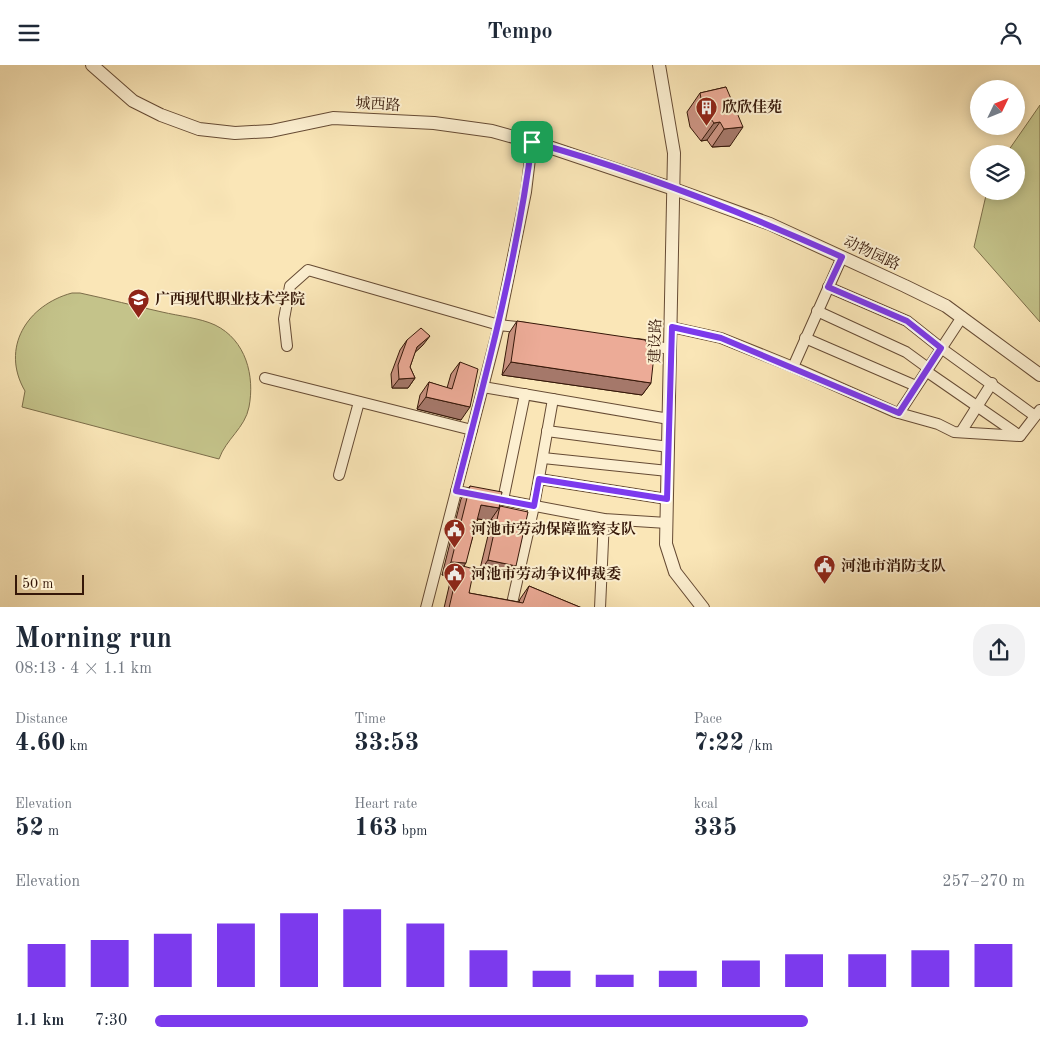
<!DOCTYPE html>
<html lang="en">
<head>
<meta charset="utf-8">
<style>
	body { margin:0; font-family:"Old Standard TT","Noto Serif SC",serif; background:#f2f2f3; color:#1f2937; height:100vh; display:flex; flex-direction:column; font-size:19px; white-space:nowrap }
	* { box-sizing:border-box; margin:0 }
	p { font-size:16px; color:#747a83 }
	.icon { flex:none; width:28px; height:28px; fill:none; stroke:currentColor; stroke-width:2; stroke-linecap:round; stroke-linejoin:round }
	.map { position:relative; height:542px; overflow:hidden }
	.panel { display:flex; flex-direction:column; background:#fff; flex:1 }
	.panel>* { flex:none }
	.needle { width:32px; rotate:47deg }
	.fabs { position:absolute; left:970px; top:15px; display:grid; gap:10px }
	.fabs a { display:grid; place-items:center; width:55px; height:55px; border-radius:50%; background:#fff; box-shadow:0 2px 12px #0003; font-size:25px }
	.scale { position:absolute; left:15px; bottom:12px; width:69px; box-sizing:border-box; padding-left:5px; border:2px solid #351708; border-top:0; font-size:14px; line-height:18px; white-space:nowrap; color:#351708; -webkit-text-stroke:4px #fcefd0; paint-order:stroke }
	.pin { position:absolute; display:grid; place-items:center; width:42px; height:42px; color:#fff; margin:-21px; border-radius:10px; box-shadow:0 2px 8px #0006 }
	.round { display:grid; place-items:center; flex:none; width:52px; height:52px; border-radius:20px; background:#f2f2f3 }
	.head { display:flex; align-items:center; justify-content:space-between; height:85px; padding:0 15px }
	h1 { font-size:28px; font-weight:600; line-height:38px }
	.stats { display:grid; grid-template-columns:repeat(3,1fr); gap:8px; height:85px; padding:5px 15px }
	.stats div { display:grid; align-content:center }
	.stats b { font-size:25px; font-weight:600 }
	.stats small { font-size:14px; font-weight:400 }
	.stats p { font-size:14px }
	.chart { height:140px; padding:10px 15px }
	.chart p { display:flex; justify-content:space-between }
	.chart svg { width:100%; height:90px; margin-top:5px; stroke:#7c3aed; stroke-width:6 }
	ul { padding:0 15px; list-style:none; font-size:16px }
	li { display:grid; grid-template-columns:80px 60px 1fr; align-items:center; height:38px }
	li i { height:12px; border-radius:6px; background:#7c3aed }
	header { display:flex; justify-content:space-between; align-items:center; height:65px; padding:0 15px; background:#fff; font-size:22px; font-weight:600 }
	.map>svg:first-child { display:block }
	.green { fill:#c4c38a; stroke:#7c6d49 }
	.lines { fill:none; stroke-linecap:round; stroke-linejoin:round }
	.minor-casing { stroke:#664b34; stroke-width:12 }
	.tertiary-casing { stroke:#664b34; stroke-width:14 }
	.minor { stroke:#fcefd0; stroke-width:10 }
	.tertiary { stroke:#fcefd0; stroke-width:12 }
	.wall { fill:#cb9382; stroke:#351708 }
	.shaded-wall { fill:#a5786a; stroke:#351708 }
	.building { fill:#ecab97; stroke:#351708 }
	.route-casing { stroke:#fff; stroke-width:10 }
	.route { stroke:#7c3aed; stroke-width:6 }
	.labels { text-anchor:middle; stroke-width:4; stroke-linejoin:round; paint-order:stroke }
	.street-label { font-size:15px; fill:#351708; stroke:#fcefd0 }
	.poi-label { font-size:15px; font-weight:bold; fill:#351708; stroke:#fcefd0; text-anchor:start }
</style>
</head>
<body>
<header><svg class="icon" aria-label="menu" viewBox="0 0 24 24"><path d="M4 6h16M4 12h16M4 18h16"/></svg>Tempo<svg class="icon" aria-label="person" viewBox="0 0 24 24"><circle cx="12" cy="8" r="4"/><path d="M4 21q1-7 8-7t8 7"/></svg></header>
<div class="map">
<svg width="1040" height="543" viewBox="0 0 1040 543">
	<rect width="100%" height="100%" fill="#fae6b7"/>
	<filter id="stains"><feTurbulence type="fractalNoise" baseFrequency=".004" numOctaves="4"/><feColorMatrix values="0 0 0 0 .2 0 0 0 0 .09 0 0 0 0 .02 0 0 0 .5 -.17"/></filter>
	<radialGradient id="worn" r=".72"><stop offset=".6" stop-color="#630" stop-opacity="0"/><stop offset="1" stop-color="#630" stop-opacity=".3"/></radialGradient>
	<g class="green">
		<polygon points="1040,40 1040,257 974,182 987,126 1016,126 1016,89 1006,89"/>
		<path d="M72 228H80C108 234 135 241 162 247 179 251 200 253 215 260 246 275 255 311 249 342 245 363 226 374 219 394L22 342 25 326C0 283 27 240 72 228Z"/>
	</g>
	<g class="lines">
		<defs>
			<g id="minor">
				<polyline points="828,222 907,256 941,283 1035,351"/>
				<polyline points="817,246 906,287 928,303"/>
				<polyline points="671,262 721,273 793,302 895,347 938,359 954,367 1020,371 1040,345"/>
				<polyline points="805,273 916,321"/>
				<polyline points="637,279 671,284"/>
				<polyline points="287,281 284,254 290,221 308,205 499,260 526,127 532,77"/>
				<polyline points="793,302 842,192"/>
				<polyline points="926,306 1020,371"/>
				<polyline points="265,313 472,365"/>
				<polyline points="483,322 669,354"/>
				<polyline points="899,348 962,252"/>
				<polyline points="547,366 669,382"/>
				<polyline points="961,367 992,318"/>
				<polyline points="543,393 668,406"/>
				<polyline points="339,410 359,337"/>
				<polyline points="539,414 667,434"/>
				<polyline points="456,426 604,454 667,458"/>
				<polyline points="503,435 525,329"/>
				<polyline points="426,543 499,260 526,263"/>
				<polyline points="511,543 534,441 553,334"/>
				<polyline points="600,543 604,454"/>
			</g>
			<g id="tertiary">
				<polyline points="92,0 133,36 161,50 199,64 235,68 271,66 333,53 434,58 492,66 543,80 674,124 770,159 905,221 946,241 1040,310"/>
				<polyline points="659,0 674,88 666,479 675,507 703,543"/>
			</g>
		</defs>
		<use href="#minor" class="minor-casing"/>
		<use href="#tertiary" class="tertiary-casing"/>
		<use href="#minor" class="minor"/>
		<use href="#tertiary" class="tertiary"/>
	</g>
	<g class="wall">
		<polygon points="726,22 730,81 712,82 707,75 701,76 690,62 687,47 700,28"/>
		<polygon points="517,256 651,318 642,330 502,310 509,268"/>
		<polygon points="407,275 423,280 415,287 410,302 415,313 408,323 392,323 391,309 400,285"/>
		<polygon points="460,297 461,355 417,344 420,330 429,317 447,323 451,309"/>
		<polygon points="470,421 499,443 500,441 507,514 479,508 492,454 490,456 478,454 464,501 469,528 519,537 520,534 529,521 582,543 444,543 451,513 452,510 442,510 461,434"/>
	</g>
	<g class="shaded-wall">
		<polygon points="720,57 707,75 701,76 714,58"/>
		<polygon points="743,62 730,81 712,82 724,64"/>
		<polygon points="430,271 423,280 410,292 417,282"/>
		<polygon points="511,297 651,318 642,330 502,310"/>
		<polygon points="415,313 408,323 392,323 399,314"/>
		<polygon points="426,332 470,342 461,355 417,344"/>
		<polygon points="481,440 499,443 490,456 473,453"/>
		<polygon points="488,495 516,501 507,514 479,508"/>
		<polygon points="451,497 466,498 457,511 459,500 452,510 442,510"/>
	</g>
	<g class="building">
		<polygon points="726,22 743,62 724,64 720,57 714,58 703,44 700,28"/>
		<polygon points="517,256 645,275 654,290 651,318 511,297"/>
		<polygon points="421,263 430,271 417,282 410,302 415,313 399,314 398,300 407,275"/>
		<polygon points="460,297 478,304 470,342 426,332 429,317 452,324"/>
		<polygon points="470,421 502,427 499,443 481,440 466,498 451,497"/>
		<polygon points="500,441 528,447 516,501 488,495"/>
		<polygon points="459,500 474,504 469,528 523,538 529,521 582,543 449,543"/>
	</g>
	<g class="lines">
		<defs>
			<path id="route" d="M532 77C638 106 742 147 842 192L828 222 907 256 941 283 899 348 721 273 672 262 667 434 539 414 534 441 456 426C486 310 517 195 532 77Z"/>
		</defs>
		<use href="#route" class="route-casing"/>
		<use href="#route" class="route"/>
	</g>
	<defs>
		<symbol id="building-pin" viewBox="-11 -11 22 30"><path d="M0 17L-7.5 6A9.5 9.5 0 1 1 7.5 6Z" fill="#8f2418" stroke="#fcefd0"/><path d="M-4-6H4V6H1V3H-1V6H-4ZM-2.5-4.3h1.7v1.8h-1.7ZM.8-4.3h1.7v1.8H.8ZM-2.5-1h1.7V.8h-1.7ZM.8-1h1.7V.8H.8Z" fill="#fff"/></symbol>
		<symbol id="school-pin" viewBox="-11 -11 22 30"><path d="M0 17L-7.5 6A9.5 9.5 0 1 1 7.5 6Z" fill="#8f2418" stroke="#fcefd0"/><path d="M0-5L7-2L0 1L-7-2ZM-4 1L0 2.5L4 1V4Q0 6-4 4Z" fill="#fff"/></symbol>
		<symbol id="civic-pin" viewBox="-11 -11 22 30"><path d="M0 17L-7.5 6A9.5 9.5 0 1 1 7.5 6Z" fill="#8f2418" stroke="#fcefd0"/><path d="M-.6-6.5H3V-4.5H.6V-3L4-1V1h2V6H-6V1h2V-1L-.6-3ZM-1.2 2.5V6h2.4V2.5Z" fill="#fff"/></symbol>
	</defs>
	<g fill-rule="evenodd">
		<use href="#building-pin" x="694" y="30" width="25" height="34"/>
		<use href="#school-pin" x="126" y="222" width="25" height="34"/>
		<use href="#civic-pin" x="442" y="452" width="25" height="34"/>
		<use href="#civic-pin" x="812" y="488" width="25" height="34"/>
		<use href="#civic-pin" x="442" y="496" width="25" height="34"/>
	</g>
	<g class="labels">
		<g class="street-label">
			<text transform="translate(378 39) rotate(3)" y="5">城西路</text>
			<text transform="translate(872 188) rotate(25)" y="5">动物园路</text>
			<text transform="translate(655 276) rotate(-89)" y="5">建设路</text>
		</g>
		<g class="poi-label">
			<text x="722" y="47">欣欣佳苑</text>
			<text x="155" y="239">广西现代职业技术学院</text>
			<text x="471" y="469">河池市劳动保障监察支队</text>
			<text x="841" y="506">河池市消防支队</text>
			<text x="471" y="514">河池市劳动争议仲裁委</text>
		</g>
	</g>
	<rect width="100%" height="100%" filter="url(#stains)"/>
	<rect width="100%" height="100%" fill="url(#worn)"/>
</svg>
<div class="fabs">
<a><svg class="needle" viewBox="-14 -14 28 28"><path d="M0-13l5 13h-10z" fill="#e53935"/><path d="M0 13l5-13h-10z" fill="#747a83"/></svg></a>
<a><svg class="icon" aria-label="layers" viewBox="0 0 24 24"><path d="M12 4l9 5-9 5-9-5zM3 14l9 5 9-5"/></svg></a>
</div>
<div class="scale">50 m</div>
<div class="pin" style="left:532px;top:77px;background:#1e9e55"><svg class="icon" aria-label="arrive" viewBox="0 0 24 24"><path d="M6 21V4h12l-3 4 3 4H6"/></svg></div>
</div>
<section class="panel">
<div class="head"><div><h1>Morning run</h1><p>08:13 · 4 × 1.1 km</p></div><a class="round"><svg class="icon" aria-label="share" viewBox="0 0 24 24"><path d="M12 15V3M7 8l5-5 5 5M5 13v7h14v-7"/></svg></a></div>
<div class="stats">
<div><p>Distance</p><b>4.60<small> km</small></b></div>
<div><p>Time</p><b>33:53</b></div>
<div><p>Pace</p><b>7:22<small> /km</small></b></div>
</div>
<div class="stats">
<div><p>Elevation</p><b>52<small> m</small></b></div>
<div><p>Heart rate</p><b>163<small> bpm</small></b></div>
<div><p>kcal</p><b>335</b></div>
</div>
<div class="chart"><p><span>Elevation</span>257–270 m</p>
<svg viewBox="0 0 160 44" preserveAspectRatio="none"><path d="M5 44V23M15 44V21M25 44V18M35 44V13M45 44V8M55 44V6M65 44V13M75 44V26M85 44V36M95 44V38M105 44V36M115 44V31M125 44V28M135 44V28M145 44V26M155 44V23"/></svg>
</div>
<ul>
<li><b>1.1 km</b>7:30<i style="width:75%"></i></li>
</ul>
</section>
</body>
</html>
